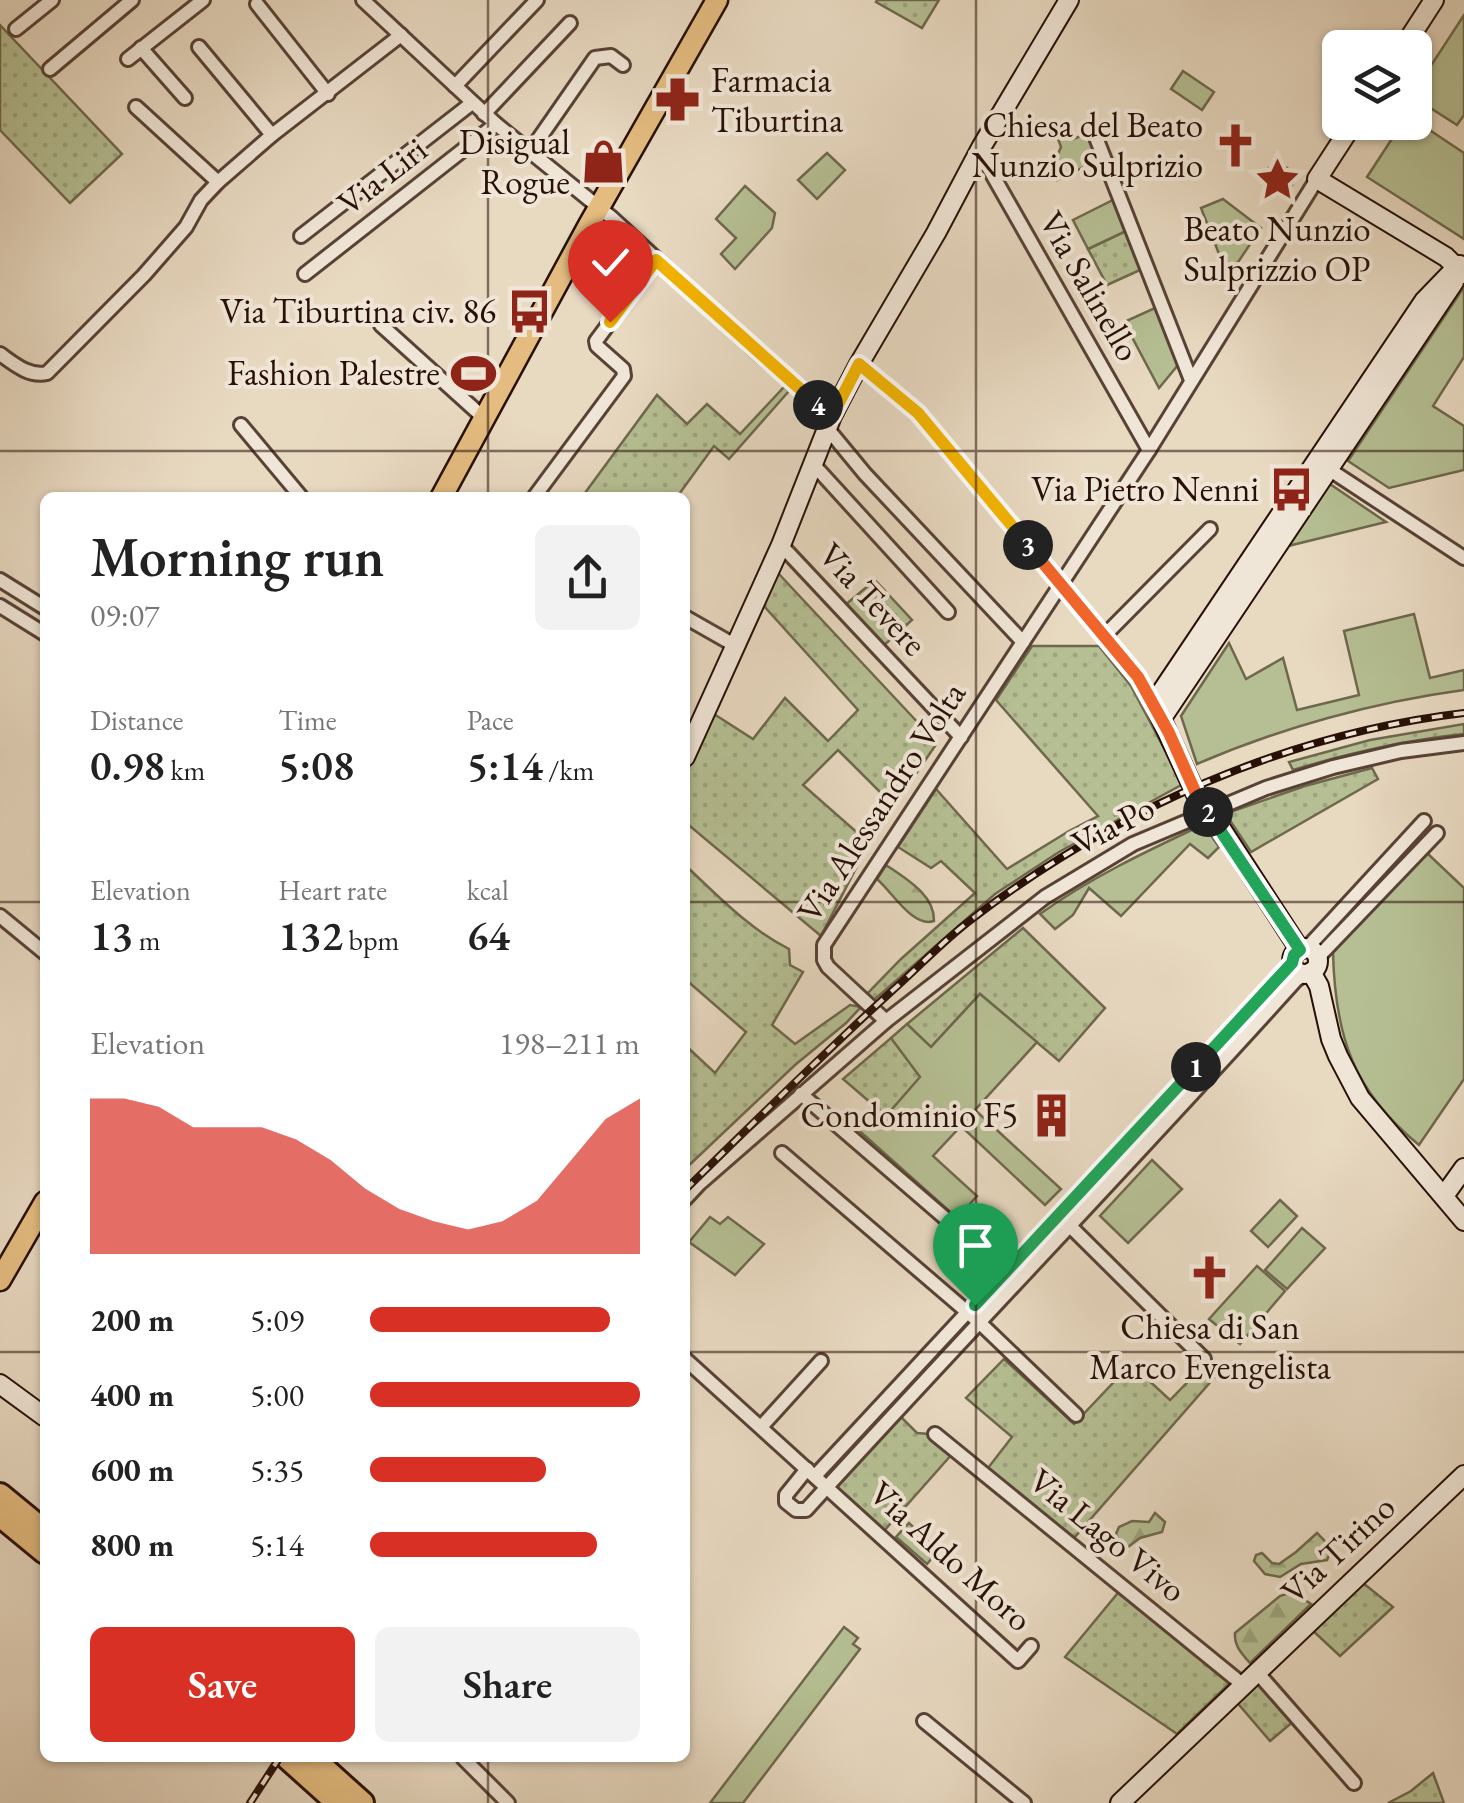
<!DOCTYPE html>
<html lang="en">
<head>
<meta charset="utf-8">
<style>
	body { margin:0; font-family:"EB Garamond",serif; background:#f2f2f2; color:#222; height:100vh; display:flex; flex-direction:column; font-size:38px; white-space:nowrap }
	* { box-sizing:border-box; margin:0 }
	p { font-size:32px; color:#767676 }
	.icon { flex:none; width:55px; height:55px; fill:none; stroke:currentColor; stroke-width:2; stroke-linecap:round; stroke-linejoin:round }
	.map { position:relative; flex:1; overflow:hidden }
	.panel { position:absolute; left:40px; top:492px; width:650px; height:1270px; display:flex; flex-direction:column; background:#fff; border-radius:15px; box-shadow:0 2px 8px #0004 }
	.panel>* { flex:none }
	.fabs { position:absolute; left:1322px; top:30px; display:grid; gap:20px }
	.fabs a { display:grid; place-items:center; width:110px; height:110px; border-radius:15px; background:#fff; box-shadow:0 2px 8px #0004; font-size:50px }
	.pin { position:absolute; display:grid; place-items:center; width:85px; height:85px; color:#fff; margin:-102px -42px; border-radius:50% 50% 50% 0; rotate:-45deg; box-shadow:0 0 10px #0007 }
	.pin .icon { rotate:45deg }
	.km { position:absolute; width:50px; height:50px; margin:-25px; border-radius:50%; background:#222; color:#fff; font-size:28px; line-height:50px; text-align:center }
	.round { display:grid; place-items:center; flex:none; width:105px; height:105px; border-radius:15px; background:#f2f2f2 }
	.summary { display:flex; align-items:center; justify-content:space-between; height:170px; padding:0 50px }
	h1 { font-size:55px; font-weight:600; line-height:75px }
	.metrics { display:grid; grid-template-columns:repeat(3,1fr); gap:15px; height:170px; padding:10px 50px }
	.metrics div { display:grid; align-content:center }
	.metrics b { font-size:42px; font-weight:600 }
	.metrics small { font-size:28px; font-weight:400 }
	.metrics p { font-size:28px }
	.chart { height:280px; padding:20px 50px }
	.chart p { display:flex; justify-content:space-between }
	.chart svg { width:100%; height:180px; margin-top:10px; fill:#d93025; opacity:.7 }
	.action { display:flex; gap:20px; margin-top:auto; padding:20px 50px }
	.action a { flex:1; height:115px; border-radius:15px; background:#d93025; color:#fff; font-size:40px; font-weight:600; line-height:115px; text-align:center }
	.action a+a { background:#f2f2f2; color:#222 }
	ul { padding:0 50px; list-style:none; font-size:32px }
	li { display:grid; grid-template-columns:160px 120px 1fr; align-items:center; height:75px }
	li i { height:25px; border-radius:12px; background:#d93025 }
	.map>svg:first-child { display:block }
	.grass { fill:url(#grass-dots); stroke:#6e684d; stroke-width:2.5 }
	.forest { fill:url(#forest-firs); stroke:#6e684d; stroke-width:2.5 }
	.green { fill:#b5bf93; stroke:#6e684d; stroke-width:2.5 }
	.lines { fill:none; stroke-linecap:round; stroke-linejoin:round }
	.street-casing { stroke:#584236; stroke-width:18 }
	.secondary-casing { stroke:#281007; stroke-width:22 }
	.primary-casing { stroke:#281007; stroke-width:25 }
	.highway-casing { stroke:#281007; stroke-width:28 }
	.street { stroke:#f0e6d7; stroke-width:12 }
	.secondary { stroke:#f0e6d7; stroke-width:18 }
	.primary { stroke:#e4bc80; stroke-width:20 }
	.highway { stroke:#e4bc80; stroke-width:22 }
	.rail-casing { stroke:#281007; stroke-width:8 }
	.rail { stroke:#f0e6d7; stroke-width:4; stroke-dasharray:11; stroke-linecap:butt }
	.split-1-casing { stroke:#fff; stroke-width:20 }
	.split-2-casing { stroke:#fff; stroke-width:20 }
	.split-3-casing { stroke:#fff; stroke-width:20 }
	.split-4-casing { stroke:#fff; stroke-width:20 }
	.split-5-casing { stroke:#fff; stroke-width:20 }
	.split-1 { stroke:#22a559; stroke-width:12 }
	.split-2 { stroke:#22a559; stroke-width:12 }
	.split-3 { stroke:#f0652b; stroke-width:12 }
	.split-4 { stroke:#f5b400; stroke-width:12 }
	.split-5 { stroke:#f5b400; stroke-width:12 }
	.grid { fill:none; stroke:#281007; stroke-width:2.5; stroke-opacity:0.55 }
	.labels { text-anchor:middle; stroke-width:8; stroke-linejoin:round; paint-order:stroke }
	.poi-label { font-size:35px; fill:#281007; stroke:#f0e6d7; text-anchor:end }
	.street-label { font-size:35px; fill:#281007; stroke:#f0e6d7 }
</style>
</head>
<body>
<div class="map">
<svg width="1464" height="1803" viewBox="0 0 1464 1803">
	<defs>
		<pattern id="grass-dots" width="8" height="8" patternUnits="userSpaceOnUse" patternTransform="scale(2.5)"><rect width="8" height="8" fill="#b5bf93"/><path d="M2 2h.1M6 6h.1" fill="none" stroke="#9ca37d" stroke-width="1.8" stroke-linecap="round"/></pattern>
		<pattern id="forest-firs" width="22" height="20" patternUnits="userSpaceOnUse" patternTransform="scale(2.5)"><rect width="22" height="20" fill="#b5bf93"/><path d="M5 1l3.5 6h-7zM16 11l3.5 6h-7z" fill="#9ca37d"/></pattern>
	</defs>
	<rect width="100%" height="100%" fill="#e8d9c1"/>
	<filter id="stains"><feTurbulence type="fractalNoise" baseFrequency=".002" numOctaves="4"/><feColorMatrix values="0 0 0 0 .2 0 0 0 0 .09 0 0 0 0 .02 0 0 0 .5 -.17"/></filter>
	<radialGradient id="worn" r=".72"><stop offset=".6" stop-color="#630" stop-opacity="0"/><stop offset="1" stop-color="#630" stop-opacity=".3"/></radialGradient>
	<g class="grass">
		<polygon points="877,0 939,0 922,28 876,2"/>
		<polygon points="0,25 122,154 70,203 0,130"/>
		<polygon points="1126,231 1140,270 1107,285 1088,249"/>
		<polygon points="784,387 789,391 729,459 714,446 677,497 582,497 657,395 687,424 707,404 740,434"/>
		<polygon points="778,573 937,743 894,806 838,750 803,785 869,843 821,936 685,822 685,776 714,714 753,739 785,698 828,741 858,710 763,605"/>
		<polygon points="875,580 912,620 881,648 844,606"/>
		<polygon points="1032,646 1099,646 1131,686 1183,784 1059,852 995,894 874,1000 867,994 901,959 975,893 941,861 931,868 898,847 936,789 1007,869 1069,831 1098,816 996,700"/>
		<path d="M1464 724V734C1405 740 1349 753 1293 770L1289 762 1370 740Z"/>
		<polygon points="1372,768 1378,779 1251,852 1229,819 1233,811 1305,786"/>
		<path d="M685 865C717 895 749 929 789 949L790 965 803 972 772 1025 795 1044 850 1005 861 1007 846 1023 795 1065 685 1169V1045L715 1073 746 1032 685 979Z"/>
		<polygon points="1023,928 1105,1008 1059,1061 980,994 930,1048 907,1024"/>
		<polygon points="891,1038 921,1077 886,1116 843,1079"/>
		<polygon points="1004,1359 1074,1424 1131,1364 1170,1400 1209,1360 1220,1371 1074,1538 988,1468 1012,1437 966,1398"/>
		<polygon points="901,1417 917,1433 929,1434 953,1453 883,1532 832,1488"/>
		<polygon points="1363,1583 1393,1607 1340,1656 1311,1629"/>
		<polygon points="1122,1588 1231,1682 1177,1734 1065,1657"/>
		<polygon points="1256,1680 1294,1721 1270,1741 1235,1700"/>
		<polygon points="1433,1773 1444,1803 1388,1803 1411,1791"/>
	</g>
	<g class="forest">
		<path d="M886 865C905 878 935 895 934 921 913 928 893 893 877 879Z"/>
		<polygon points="1155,1513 1165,1522 1162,1532 1140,1538 1128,1547 1122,1547 1116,1534 1119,1527 1132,1521 1149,1522"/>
		<path d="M1317 1533C1325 1541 1334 1548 1327 1560L1301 1564 1280 1577 1265 1574 1254 1561 1256 1555 1262 1553 1272 1563 1279 1564 1296 1552Z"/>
		<path d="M1289 1593 1299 1596 1311 1604 1250 1663C1242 1654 1234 1646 1235 1633L1280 1596Z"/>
	</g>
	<g class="green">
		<polygon points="1464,15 1464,115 1457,125 1415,98 1415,90"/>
		<polygon points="1183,71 1214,92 1202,110 1171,89"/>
		<polygon points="1419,123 1464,153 1464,239 1367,177 1397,131 1409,139"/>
		<polygon points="1067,133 1073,139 1086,134 1098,160 1057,180 1052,168 1061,147 1058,139"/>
		<polygon points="827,153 845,170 817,199 798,180"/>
		<circle cx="1278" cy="180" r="15"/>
		<polygon points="745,186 775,213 772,228 735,269 721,254 736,238 716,219"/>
		<polygon points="1223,199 1261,228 1228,277 1201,208"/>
		<polygon points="1113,200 1126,231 1088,249 1073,220"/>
		<polygon points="1464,287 1464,357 1433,406 1464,426 1464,470 1389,488 1348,461"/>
		<polygon points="1155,308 1178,365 1159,388 1124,322"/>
		<polygon points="1327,482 1386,522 1288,546 1286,544"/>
		<path d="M1414 614 1430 678 1464 670V690C1374 702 1280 728 1197 764L1181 716 1229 643 1246 679 1283 658 1297 710 1359 695 1344 631Z"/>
		<path d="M1200 826 1206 828 1219 847 1208 858 1190 844 1121 916 1089 888 1073 915 1055 929 1040 914C1090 878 1145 852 1200 826Z"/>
		<path d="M1427 853 1464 888V1079L1419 1145C1353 1091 1335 1036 1333 952Z"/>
		<polygon points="980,994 1037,1042 975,1110 1061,1189 1045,1205 961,1126 933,1156 977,1196 957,1218 855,1127 873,1105 886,1116 920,1077 891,1038 907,1024 931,1047"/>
		<polygon points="1152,1160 1182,1189 1128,1243 1100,1216"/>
		<polygon points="1280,1200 1297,1216 1268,1247 1251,1231"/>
		<polygon points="710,1217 720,1224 728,1217 764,1244 735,1275 689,1242"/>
		<polygon points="1302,1228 1325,1248 1287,1289 1265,1270"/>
		<polygon points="1257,1266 1285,1291 1240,1344 1209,1319"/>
		<polygon points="909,1523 938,1551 927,1564 896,1537"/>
		<polygon points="844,1627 858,1638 853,1644 860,1649 743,1803 710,1803"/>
	</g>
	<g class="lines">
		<defs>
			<g id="street">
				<polyline points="363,0 496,124 612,218 756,351 832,416"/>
				<polyline points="257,4 328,94"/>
				<polyline points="16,29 52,0"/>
				<polyline points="199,47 272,135"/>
				<polyline points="141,48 185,98"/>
				<polyline points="128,59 203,0"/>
				<polyline points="50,69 132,0"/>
				<polyline points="455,86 537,0"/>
				<polyline points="136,107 218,182"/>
				<polyline points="484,114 570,23"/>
				<polyline points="1097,140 1191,380"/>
				<polyline points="979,151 1149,450"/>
				<polyline points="529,153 595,58 611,56 623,65"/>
				<polyline points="301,236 472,103"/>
				<polyline points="305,274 496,124"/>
				<polyline points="381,325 484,418"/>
				<path d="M0 354C14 364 29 377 47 373L144 275 186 227 201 200 218 182 272 135 401 35"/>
				<polyline points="859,364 918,413 1138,677 1154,703"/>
				<polyline points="241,425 302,498"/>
				<polyline points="827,428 865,474 1023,642"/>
				<polyline points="813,464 948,612"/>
				<polyline points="1324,466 1464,558"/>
				<polyline points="535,496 624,376 623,369 597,346 596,341 656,260"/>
				<polyline points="781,545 961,737"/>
				<polyline points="0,580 45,608"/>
				<polyline points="0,606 45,634"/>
				<polyline points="685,617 736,646"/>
				<polyline points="1104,636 1210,529"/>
				<polyline points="0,916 45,953"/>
				<polyline points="1306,949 1424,821"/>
				<polyline points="1318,961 1322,953 1437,833"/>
				<polyline points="886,1021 828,967 824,960 824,945 1149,450 1317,179"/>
				<polyline points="801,1094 974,1243"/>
				<polyline points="782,1153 979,1322 1076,1415"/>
				<polyline points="685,1199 699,1184 886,1021 1045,897 1133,844 1266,788 1333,767 1401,751 1464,743"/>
				<polyline points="1070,1226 1204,1359"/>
				<polyline points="685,1359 1018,1661 1031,1646"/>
				<polyline points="761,1427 821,1361"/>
				<polyline points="935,1434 1242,1684"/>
				<path d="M807 1469 786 1495V1502L796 1510H806C968 1332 1135 1159 1296 980L1305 974"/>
				<polyline points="815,1476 1292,963"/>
				<polyline points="1256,1671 1354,1783"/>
				<polyline points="924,1721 1024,1803"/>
				<polyline points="463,1758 508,1803"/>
			</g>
			<g id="secondary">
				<polyline points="1403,48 1434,0"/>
				<polyline points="1354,122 1317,179 1446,257 1454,265 1460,265 1464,270 1463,274"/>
				<polyline points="1162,718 1454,282"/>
				<polyline points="685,757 781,545 832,416 859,364 936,233 982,146 1069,0"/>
				<circle cx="1305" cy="961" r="13"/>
				<polyline points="1300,950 1222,830 1199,801 1154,703 1424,301 1451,273"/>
				<polyline points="1311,972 1319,986 1331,1039 1338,1056 1360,1098 1464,1221"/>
				<polyline points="1444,1196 1464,1168"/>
				<polyline points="0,1384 45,1417"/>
				<polyline points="1120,1803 1464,1475"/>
			</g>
			<g id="primary">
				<polyline points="441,498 589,225 717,0"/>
				<polyline points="0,1280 45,1202"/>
			</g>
			<g id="highway">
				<polyline points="0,1495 45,1532"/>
				<polyline points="0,1515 45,1552"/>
				<polyline points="288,1758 338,1803"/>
				<polyline points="312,1758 362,1803"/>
			</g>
		</defs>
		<use href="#street" class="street-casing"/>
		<use href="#secondary" class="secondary-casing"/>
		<use href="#primary" class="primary-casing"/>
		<use href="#highway" class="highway-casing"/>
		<use href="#street" class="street"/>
		<use href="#secondary" class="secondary"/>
		<use href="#primary" class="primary"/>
		<use href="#highway" class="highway"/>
		<defs>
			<g id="rail">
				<path d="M685 1190C754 1122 822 1055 893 990 919 967 944 940 972 919 1115 810 1285 734 1464 713"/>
				<polyline points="250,1803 278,1760"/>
			</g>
		</defs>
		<use href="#rail" class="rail-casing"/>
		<use href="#rail" class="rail"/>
	</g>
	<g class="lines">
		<defs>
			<polyline id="split-1" points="975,1305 1196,1067"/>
			<polyline id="split-2" points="1196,1067 1292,963 1294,955 1300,950 1208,812"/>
			<polyline id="split-3" points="1028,545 1138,677 1169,733 1198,798 1208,812"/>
			<polyline id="split-4" points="818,405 832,416 859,364 918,413 1028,545"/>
			<polyline id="split-5" points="610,322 656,260 818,405"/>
		</defs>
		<use href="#split-1" class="split-1-casing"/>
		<use href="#split-2" class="split-2-casing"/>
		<use href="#split-3" class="split-3-casing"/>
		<use href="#split-4" class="split-4-casing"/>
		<use href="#split-5" class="split-5-casing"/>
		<use href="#split-1" class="split-1"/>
		<use href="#split-2" class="split-2"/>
		<use href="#split-3" class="split-3"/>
		<use href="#split-4" class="split-4"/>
		<use href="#split-5" class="split-5"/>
	</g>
	<path class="grid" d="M488 0V498M976 0V1803M0 451H1464M0 902H45M685 902H1464M0 1352H45M685 1352H1464M488 1758V1803"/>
	<defs>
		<symbol id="pharmacy-bare" viewBox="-9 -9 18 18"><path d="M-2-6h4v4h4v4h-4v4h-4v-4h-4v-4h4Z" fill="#8f2418" stroke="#f0e6d7" stroke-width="2.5" paint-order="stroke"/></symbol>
		<symbol id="church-bare" viewBox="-9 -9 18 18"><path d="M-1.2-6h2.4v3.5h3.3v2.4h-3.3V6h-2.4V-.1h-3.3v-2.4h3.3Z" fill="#8f2418" stroke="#f0e6d7" stroke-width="2.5" paint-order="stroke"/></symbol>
		<symbol id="shop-bare" viewBox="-9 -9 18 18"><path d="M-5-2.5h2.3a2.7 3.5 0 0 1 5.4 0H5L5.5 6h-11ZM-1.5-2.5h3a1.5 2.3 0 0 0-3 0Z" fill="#8f2418" stroke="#f0e6d7" stroke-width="2.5" paint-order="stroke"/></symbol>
		<symbol id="sight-bare" viewBox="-9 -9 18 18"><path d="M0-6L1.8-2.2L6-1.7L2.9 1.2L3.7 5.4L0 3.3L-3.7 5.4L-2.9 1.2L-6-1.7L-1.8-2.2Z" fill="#8f2418" stroke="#f0e6d7" stroke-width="2.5" paint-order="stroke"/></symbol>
		<symbol id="bus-bare" viewBox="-9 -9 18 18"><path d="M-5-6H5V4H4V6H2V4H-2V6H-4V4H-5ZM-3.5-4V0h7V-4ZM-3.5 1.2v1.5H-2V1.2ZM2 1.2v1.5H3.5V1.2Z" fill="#8f2418" stroke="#f0e6d7" stroke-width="2.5" paint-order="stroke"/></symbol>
		<symbol id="stadium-bare" viewBox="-9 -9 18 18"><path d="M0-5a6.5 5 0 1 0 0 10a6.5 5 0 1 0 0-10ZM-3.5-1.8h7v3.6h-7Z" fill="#8f2418" stroke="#f0e6d7" stroke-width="2.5" paint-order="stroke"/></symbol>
		<symbol id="building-bare" viewBox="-9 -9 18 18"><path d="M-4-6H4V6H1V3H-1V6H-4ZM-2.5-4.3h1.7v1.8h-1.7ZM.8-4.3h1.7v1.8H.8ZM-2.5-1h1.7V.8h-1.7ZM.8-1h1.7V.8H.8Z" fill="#8f2418" stroke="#f0e6d7" stroke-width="2.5" paint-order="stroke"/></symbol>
	</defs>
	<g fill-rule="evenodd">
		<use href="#pharmacy-bare" x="646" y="68" width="63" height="63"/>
		<use href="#church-bare" x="1204" y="114" width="63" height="63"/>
		<use href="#shop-bare" x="572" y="130" width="63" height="63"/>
		<use href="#sight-bare" x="1246" y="148" width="63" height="63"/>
		<use href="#bus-bare" x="498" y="280" width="63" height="63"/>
		<use href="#stadium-bare" x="442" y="342" width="63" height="63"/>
		<use href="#bus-bare" x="1260" y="458" width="63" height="63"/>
		<use href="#building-bare" x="1020" y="1084" width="63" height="63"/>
		<use href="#church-bare" x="1178" y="1246" width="63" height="63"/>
	</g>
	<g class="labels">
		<g class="poi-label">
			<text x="711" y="92" text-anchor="start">Farmacia<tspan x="711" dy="40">Tiburtina</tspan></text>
			<text x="1203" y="137">Chiesa del Beato<tspan x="1203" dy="40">Nunzio Sulprizio</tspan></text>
			<text x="570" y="154">Disigual<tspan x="570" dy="40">Rogue</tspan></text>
			<text x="1277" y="241" text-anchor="middle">Beato Nunzio<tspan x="1277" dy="40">Sulprizzio OP</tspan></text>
			<text x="496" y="323">Via Tiburtina civ. 86</text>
			<text x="440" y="385">Fashion Palestre</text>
			<text x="1259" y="501">Via Pietro Nenni</text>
			<text x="1018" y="1127">Condominio F5</text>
			<text x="1210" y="1339" text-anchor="middle">Chiesa di San<tspan x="1210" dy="40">Marco Evengelista</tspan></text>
		</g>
		<g class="street-label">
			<text transform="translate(382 176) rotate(-38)" y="12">Via Liri</text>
			<text transform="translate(1090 286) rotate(60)" y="12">Via Salinello</text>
			<text transform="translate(873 599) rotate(47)" y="12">Via Tevere</text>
			<text transform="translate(881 802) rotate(-57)" y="12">Via Alessandro Volta</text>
			<text transform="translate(1113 825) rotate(-28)" y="12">Via Po</text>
			<text transform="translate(1108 1535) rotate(39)" y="12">Via Lago Vivo</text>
			<text transform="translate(1338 1549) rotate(-43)" y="12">Via Tirino</text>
			<text transform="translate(951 1556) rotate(42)" y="12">Via Aldo Moro</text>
		</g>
	</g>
	<rect width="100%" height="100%" filter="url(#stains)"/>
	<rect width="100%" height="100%" fill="url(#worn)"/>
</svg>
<div class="fabs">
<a><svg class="icon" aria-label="layers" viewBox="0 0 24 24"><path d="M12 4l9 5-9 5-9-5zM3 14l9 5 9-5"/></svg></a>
</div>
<div class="pin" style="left:975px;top:1305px;background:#1e9e55"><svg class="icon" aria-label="arrive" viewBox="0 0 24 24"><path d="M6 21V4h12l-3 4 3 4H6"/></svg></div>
<div class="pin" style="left:610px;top:322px;background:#d93025"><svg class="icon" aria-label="check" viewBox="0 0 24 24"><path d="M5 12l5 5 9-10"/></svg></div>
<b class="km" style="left:1196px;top:1067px">1</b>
<b class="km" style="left:1208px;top:812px">2</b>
<b class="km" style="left:1028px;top:545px">3</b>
<b class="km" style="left:818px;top:405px">4</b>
<section class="panel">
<div class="summary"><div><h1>Morning run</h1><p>09:07</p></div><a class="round"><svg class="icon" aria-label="share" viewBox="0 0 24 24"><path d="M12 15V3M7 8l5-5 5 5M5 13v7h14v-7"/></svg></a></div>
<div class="metrics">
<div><p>Distance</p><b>0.98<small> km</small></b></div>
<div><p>Time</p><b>5:08</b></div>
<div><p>Pace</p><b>5:14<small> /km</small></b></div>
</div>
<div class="metrics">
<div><p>Elevation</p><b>13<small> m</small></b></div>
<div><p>Heart rate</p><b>132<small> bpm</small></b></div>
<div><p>kcal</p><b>64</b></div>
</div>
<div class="chart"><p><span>Elevation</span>198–211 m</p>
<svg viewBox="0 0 160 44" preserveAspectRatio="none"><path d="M0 44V6L10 6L20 8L30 13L40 13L50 13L60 16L70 21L80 28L90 33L100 36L110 38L120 36L130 31L140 21L150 11L160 6V44z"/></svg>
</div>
<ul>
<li><b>200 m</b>5:09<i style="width:89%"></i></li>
<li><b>400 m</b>5:00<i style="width:100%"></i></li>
<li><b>600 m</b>5:35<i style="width:65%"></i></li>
<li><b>800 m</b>5:14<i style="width:84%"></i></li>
</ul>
<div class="action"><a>Save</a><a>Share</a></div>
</section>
</div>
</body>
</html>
